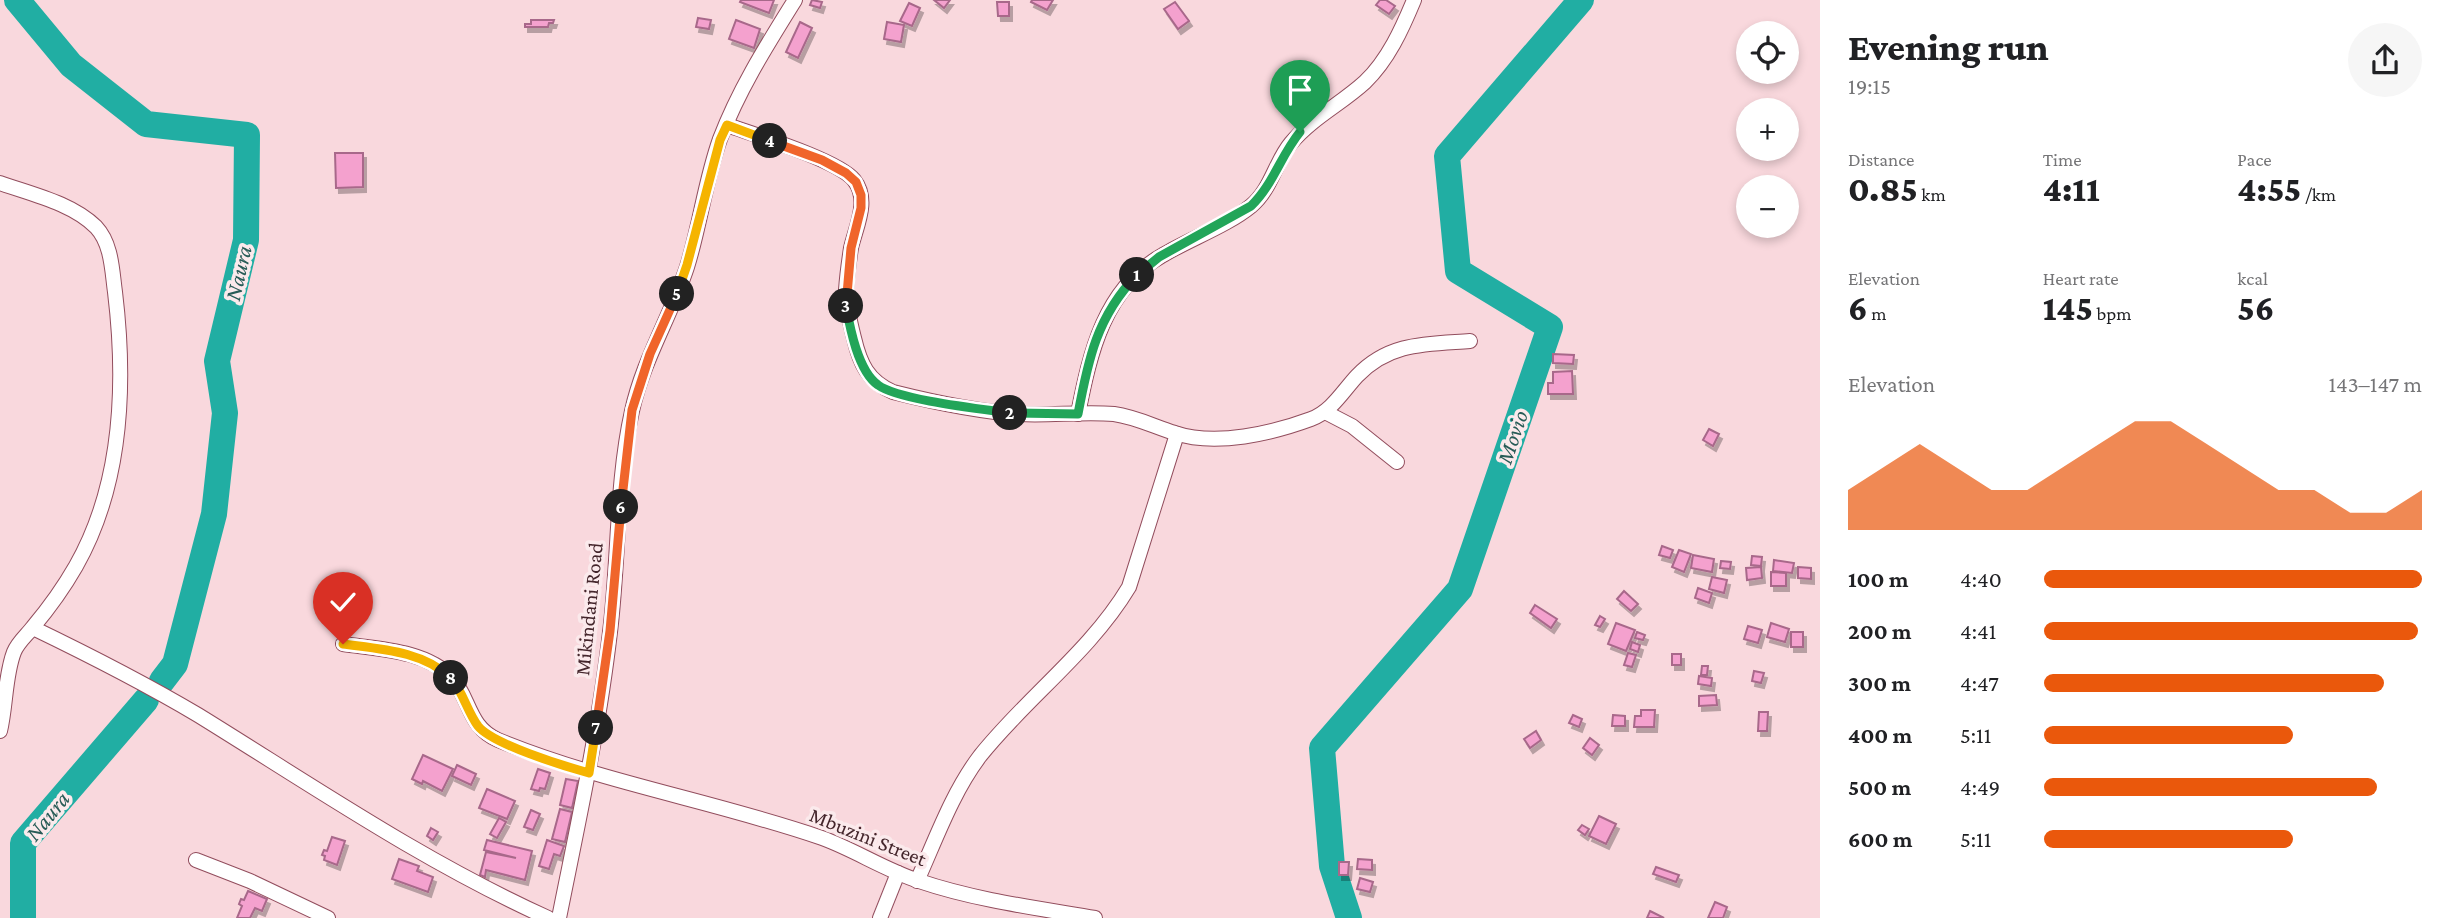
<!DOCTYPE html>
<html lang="en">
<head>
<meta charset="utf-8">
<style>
	body { margin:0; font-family:"Crimson Pro",serif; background:#f6f6f6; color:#202124; height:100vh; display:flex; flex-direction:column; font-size:26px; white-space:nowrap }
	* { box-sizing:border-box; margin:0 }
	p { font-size:23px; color:#757577 }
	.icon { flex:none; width:38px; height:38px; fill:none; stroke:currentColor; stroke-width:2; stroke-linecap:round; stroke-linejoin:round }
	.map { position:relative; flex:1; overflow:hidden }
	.side { display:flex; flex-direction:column; background:#fff; width:630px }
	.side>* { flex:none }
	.controls { position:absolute; left:1736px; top:21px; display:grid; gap:14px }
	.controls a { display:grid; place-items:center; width:63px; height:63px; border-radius:50%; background:#fff; box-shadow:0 4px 10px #0003; font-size:35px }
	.pin { position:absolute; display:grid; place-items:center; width:60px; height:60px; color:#fff; margin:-72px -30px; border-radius:50% 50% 50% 0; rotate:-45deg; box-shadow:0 0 7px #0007 }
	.pin .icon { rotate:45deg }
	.km { position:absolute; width:35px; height:35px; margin:-18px; border-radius:50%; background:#222; color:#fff; font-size:19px; line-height:35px; text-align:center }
	.round { display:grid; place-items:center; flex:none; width:74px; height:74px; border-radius:37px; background:#f6f6f6 }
	.head { display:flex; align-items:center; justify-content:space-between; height:119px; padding:0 28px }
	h1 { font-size:38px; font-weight:800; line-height:52px }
	.figures { display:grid; grid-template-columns:repeat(3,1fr); gap:10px; height:119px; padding:7px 28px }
	.figures div { display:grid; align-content:center }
	.figures b { font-size:35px; font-weight:800 }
	.figures small { font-size:19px; font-weight:400 }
	.figures p { font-size:19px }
	.chart { height:196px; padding:14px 28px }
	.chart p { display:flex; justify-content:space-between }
	.chart svg { width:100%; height:126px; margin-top:7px; fill:#ea580c; opacity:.7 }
	ul { padding:0 28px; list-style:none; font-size:23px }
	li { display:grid; grid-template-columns:112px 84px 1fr; align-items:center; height:52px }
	li i { height:18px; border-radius:9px; background:#ea580c }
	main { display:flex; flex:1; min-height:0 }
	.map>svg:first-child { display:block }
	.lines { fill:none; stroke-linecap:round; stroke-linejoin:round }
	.river { stroke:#21aea3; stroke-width:26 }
	.building { fill:#f4a1ce; stroke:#a8688a; stroke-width:2; filter:url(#shadow) }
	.street-casing { stroke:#924d5d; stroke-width:16 }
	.street { stroke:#fff; stroke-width:14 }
	.split-1-casing { stroke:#fff; stroke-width:14 }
	.split-2-casing { stroke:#fff; stroke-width:14 }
	.split-3-casing { stroke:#fff; stroke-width:14 }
	.split-4-casing { stroke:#fff; stroke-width:14 }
	.split-5-casing { stroke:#fff; stroke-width:14 }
	.split-6-casing { stroke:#fff; stroke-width:14 }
	.split-7-casing { stroke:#fff; stroke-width:14 }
	.split-8-casing { stroke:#fff; stroke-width:14 }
	.split-9-casing { stroke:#fff; stroke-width:14 }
	.split-1 { stroke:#22a559; stroke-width:9 }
	.split-2 { stroke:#22a559; stroke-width:9 }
	.split-3 { stroke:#22a559; stroke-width:9 }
	.split-4 { stroke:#f0652b; stroke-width:9 }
	.split-5 { stroke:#f5b400; stroke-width:9 }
	.split-6 { stroke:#f0652b; stroke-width:9 }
	.split-7 { stroke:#f0652b; stroke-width:9 }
	.split-8 { stroke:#f5b400; stroke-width:9 }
	.split-9 { stroke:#f5b400; stroke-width:9 }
	.labels { text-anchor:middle; stroke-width:7; stroke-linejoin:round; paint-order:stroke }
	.street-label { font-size:21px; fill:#44262c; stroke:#fbeaec }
	.water-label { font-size:23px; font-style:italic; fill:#285c57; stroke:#fbeaec }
</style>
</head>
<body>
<main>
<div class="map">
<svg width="1820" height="918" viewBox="0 0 1820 918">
	<defs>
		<filter id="shadow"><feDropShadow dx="3" dy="5" stdDeviation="0" flood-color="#0004"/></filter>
	</defs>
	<rect width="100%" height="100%" fill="#f9d8dd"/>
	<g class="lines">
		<g class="river">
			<polyline points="17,0 71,65 146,124 247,135 246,240 217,361 225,413 214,514 175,664 162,681"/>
			<polyline points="23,918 23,843 146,700"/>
			<polyline points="1349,918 1332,866 1322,748 1460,589 1550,327 1458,271 1447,156 1581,0"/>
		</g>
	</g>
	<g class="building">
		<polygon points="741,0 774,0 769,13 740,2"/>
		<polygon points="812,0 822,2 820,8 810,5"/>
		<polygon points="934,0 950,0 944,8"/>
		<polygon points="1032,0 1053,0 1047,10 1031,2"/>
		<polygon points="1380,0 1386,0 1395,6 1389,14 1376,5"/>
		<polygon points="997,2 1009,2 1009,16 998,16"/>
		<polygon points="1175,2 1189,21 1178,29 1164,9"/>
		<polygon points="909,3 920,8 912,26 900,21"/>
		<polygon points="698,18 711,20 709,29 696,27"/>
		<polygon points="531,20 554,20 553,23 549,23 548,27 525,27 525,24 531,24"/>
		<polygon points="736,20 760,29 754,48 729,39"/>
		<polygon points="800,22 812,28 798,58 786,52"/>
		<polygon points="887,22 904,25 901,42 884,39"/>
		<polygon points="335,153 363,153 363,187 336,188"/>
		<polygon points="1553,354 1574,355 1573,364 1553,363"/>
		<polygon points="1572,371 1573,394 1548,394 1548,383 1553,383 1553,372"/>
		<polygon points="1709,429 1719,434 1713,446 1703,440"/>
		<polygon points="1662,546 1673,550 1670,558 1659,555"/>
		<polygon points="1679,550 1691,554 1684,572 1672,567"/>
		<polygon points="1693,555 1714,559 1712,572 1691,568"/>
		<polygon points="1752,556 1762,557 1761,566 1751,565"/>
		<polygon points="1774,560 1794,563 1792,573 1773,571"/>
		<polygon points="1721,561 1731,562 1730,569 1720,568"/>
		<polygon points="1761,567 1762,578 1747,580 1746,568"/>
		<polygon points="1798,567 1811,568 1811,579 1798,578"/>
		<polygon points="1771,572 1786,573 1786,586 1771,586"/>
		<polygon points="1712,577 1727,580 1724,593 1709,589"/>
		<polygon points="1698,588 1712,593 1709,603 1695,598"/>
		<polygon points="1624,591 1638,604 1631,611 1617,599"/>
		<polygon points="1535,605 1557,619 1551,628 1530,613"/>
		<polygon points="1600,616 1605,619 1600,627 1595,625"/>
		<polygon points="1616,623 1635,630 1626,651 1608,644"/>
		<polygon points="1771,623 1789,629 1785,642 1767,637"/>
		<polygon points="1748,626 1762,630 1758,643 1744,639"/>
		<polygon points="1637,632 1645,635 1643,640 1635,638"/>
		<rect x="1791" y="632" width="12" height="15"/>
		<polygon points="1632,642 1640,645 1638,652 1630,649"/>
		<polygon points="1628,653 1636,655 1632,667 1624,665"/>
		<rect x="1672" y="654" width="9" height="11"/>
		<polygon points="1702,666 1708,666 1707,675 1701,675"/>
		<polygon points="1754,671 1764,673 1761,683 1752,681"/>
		<polygon points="1699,676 1712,678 1711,686 1698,684"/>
		<polygon points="1716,695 1717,705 1699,706 1699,696"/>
		<polygon points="1641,710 1655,710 1654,727 1634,727 1635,716 1641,716"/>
		<polygon points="1759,712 1768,712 1767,731 1758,731"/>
		<polygon points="1573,715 1582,719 1579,727 1569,723"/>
		<polygon points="1613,715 1625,716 1625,726 1612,726"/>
		<polygon points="1536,731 1541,740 1530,748 1524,739"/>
		<polygon points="1590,738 1599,745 1592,755 1583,748"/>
		<polygon points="423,755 453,769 442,791 423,781 422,784 412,779"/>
		<polygon points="457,765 476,774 471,785 452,776"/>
		<polygon points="538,769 550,773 545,789 540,788 539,791 531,789"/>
		<polygon points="566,779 578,781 572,808 560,805"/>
		<polygon points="487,789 515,801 507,819 479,808"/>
		<polygon points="560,809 572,812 565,842 552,839"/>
		<polygon points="531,810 540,814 533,830 524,827"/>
		<polygon points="1599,816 1616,824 1606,844 1589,836"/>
		<polygon points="499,818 506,822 497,838 490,834"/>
		<polygon points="1582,825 1589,829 1585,835 1578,830"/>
		<polygon points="431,828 438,832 433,840 427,836"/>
		<polygon points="332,837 345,841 337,865 324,860 325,856 322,855 324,850 327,851"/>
		<polygon points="487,840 532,851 525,880 486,870 485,877 480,875 486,852 516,858 484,850"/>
		<polygon points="547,840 564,846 560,856 554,854 549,869 539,866"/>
		<polygon points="399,859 419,866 417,871 433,877 428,892 392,879"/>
		<polygon points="1358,859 1372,860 1372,870 1357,869"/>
		<polygon points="1339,862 1349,862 1348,875 1339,875"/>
		<polygon points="1656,867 1679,875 1676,882 1653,874"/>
		<polygon points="1360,878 1373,882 1370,892 1357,889"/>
		<polygon points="248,891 267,899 262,911 255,908 250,918 237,918 242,906 239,904 241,899 244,900"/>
		<polygon points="1715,902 1727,907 1723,918 1708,918"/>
		<polygon points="1650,911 1664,918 1647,918"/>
	</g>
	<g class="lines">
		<defs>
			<g id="street">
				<path d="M727 125C755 135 838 160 854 180 870 200 856 226 851 248 849 261 847 276 846 290 846 307 850 322 854 338 860 364 868 381 893 392 933 402 977 412 1019 414 1050 416 1083 411 1114 414 1136 417 1155 427 1175 433 1216 447 1273 433 1311 419 1331 412 1343 391 1357 376 1389 342 1427 344 1470 341"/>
				<path d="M0 183C31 194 72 203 96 227 112 244 112 271 115 292 126 383 122 485 76 566 64 587 49 608 33 627 27 635 18 642 14 652 5 675 6 706 0 731"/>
				<polyline points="1325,412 1352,426 1397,462"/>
				<path d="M1078 414C1090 353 1104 288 1163 255 1190 239 1228 225 1251 206 1271 190 1275 162 1291 143 1312 118 1341 104 1365 82 1388 60 1402 29 1414 0"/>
				<path d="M33 628C89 655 144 683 198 715 313 786 424 862 548 918"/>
				<path d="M343 644C378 649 426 650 452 678 470 698 468 727 498 740 603 783 715 801 822 838 855 850 885 870 919 881 975 900 1036 908 1095 918"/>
				<polyline points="196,860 250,881 328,918"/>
				<path d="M917 881C936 839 952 793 980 756 1027 697 1090 652 1129 587L1177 434"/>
				<path d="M559 918C578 823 599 728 610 632 619 559 616 483 632 411 643 360 671 316 687 267 700 226 705 181 720 139 739 89 767 45 795 0"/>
				<polyline points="880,918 898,873"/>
			</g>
		</defs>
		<use href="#street" class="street-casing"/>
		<use href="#street" class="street"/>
	</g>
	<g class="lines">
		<defs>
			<path id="split-1" d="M1137 275 1159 257 1251 206C1273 185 1281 155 1300 132"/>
			<path id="split-2" d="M1010 413 1078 414C1088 360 1097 316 1137 275"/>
			<path id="split-3" d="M846 306C850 328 858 371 878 385 898 400 982 409 1010 413"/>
			<polyline id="split-4" points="770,141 822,160 846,173 856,182 861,195 861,208 851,248 846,306"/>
			<polyline id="split-5" points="677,294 687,265 720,140 727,125 770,141"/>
			<polyline id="split-6" points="621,507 632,410 650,354 677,294"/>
			<polyline id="split-7" points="596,728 610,631 621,507"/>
			<path id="split-8" d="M451 678C463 692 467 711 478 726 492 744 564 766 589 773L596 728"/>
			<path id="split-9" d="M343 644C380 649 423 651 451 678"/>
		</defs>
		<use href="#split-1" class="split-1-casing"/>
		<use href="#split-2" class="split-2-casing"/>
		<use href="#split-3" class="split-3-casing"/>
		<use href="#split-4" class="split-4-casing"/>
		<use href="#split-5" class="split-5-casing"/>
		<use href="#split-6" class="split-6-casing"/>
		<use href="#split-7" class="split-7-casing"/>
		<use href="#split-8" class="split-8-casing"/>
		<use href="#split-9" class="split-9-casing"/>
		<use href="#split-1" class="split-1"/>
		<use href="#split-2" class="split-2"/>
		<use href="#split-3" class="split-3"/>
		<use href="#split-4" class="split-4"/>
		<use href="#split-5" class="split-5"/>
		<use href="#split-6" class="split-6"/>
		<use href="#split-7" class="split-7"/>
		<use href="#split-8" class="split-8"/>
		<use href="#split-9" class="split-9"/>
	</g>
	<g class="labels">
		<g class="street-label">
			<text transform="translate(589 609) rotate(-84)" y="7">Mikindani Road</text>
			<text transform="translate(868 837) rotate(22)" y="7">Mbuzini Street</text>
		</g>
		<g class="water-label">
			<text transform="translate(238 273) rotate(-77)" y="8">Naura</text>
			<text transform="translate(1512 437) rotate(-71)" y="8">Movio</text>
			<text transform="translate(47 816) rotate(-51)" y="8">Naura</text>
		</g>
	</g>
</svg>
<div class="controls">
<a><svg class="icon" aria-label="locate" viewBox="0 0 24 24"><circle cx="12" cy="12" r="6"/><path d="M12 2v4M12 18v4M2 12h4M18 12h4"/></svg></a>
<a>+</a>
<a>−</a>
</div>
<div class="pin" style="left:1300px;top:132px;background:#1e9e55"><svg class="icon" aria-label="arrive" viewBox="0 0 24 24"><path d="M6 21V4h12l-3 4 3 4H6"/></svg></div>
<div class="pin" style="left:343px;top:644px;background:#d93025"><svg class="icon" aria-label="check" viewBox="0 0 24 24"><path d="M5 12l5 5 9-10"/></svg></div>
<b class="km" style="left:1137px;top:275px">1</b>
<b class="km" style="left:1010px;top:413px">2</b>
<b class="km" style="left:846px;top:306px">3</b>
<b class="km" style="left:770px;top:141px">4</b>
<b class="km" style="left:677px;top:294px">5</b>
<b class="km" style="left:621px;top:507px">6</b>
<b class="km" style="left:596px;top:728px">7</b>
<b class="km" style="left:451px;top:678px">8</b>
</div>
<section class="side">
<div class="head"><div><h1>Evening run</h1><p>19:15</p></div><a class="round"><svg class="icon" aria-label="share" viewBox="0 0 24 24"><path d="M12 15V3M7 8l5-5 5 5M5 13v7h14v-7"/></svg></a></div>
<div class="figures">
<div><p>Distance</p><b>0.85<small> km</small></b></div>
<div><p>Time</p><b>4:11</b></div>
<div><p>Pace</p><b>4:55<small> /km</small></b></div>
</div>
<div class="figures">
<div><p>Elevation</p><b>6<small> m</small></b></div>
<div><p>Heart rate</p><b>145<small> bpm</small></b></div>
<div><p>kcal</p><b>56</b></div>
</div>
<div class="chart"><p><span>Elevation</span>143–147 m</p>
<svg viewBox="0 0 160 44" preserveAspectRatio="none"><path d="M0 44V30L10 22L20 14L30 22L40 30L50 30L60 22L70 14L80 6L90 6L100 14L110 22L120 30L130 30L140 38L150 38L160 30V44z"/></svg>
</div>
<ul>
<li><b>100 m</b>4:40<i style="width:100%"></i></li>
<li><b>200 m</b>4:41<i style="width:99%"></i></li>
<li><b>300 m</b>4:47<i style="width:90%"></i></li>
<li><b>400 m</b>5:11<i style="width:66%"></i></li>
<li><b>500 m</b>4:49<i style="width:88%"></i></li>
<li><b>600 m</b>5:11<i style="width:66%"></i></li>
</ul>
</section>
</main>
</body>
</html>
